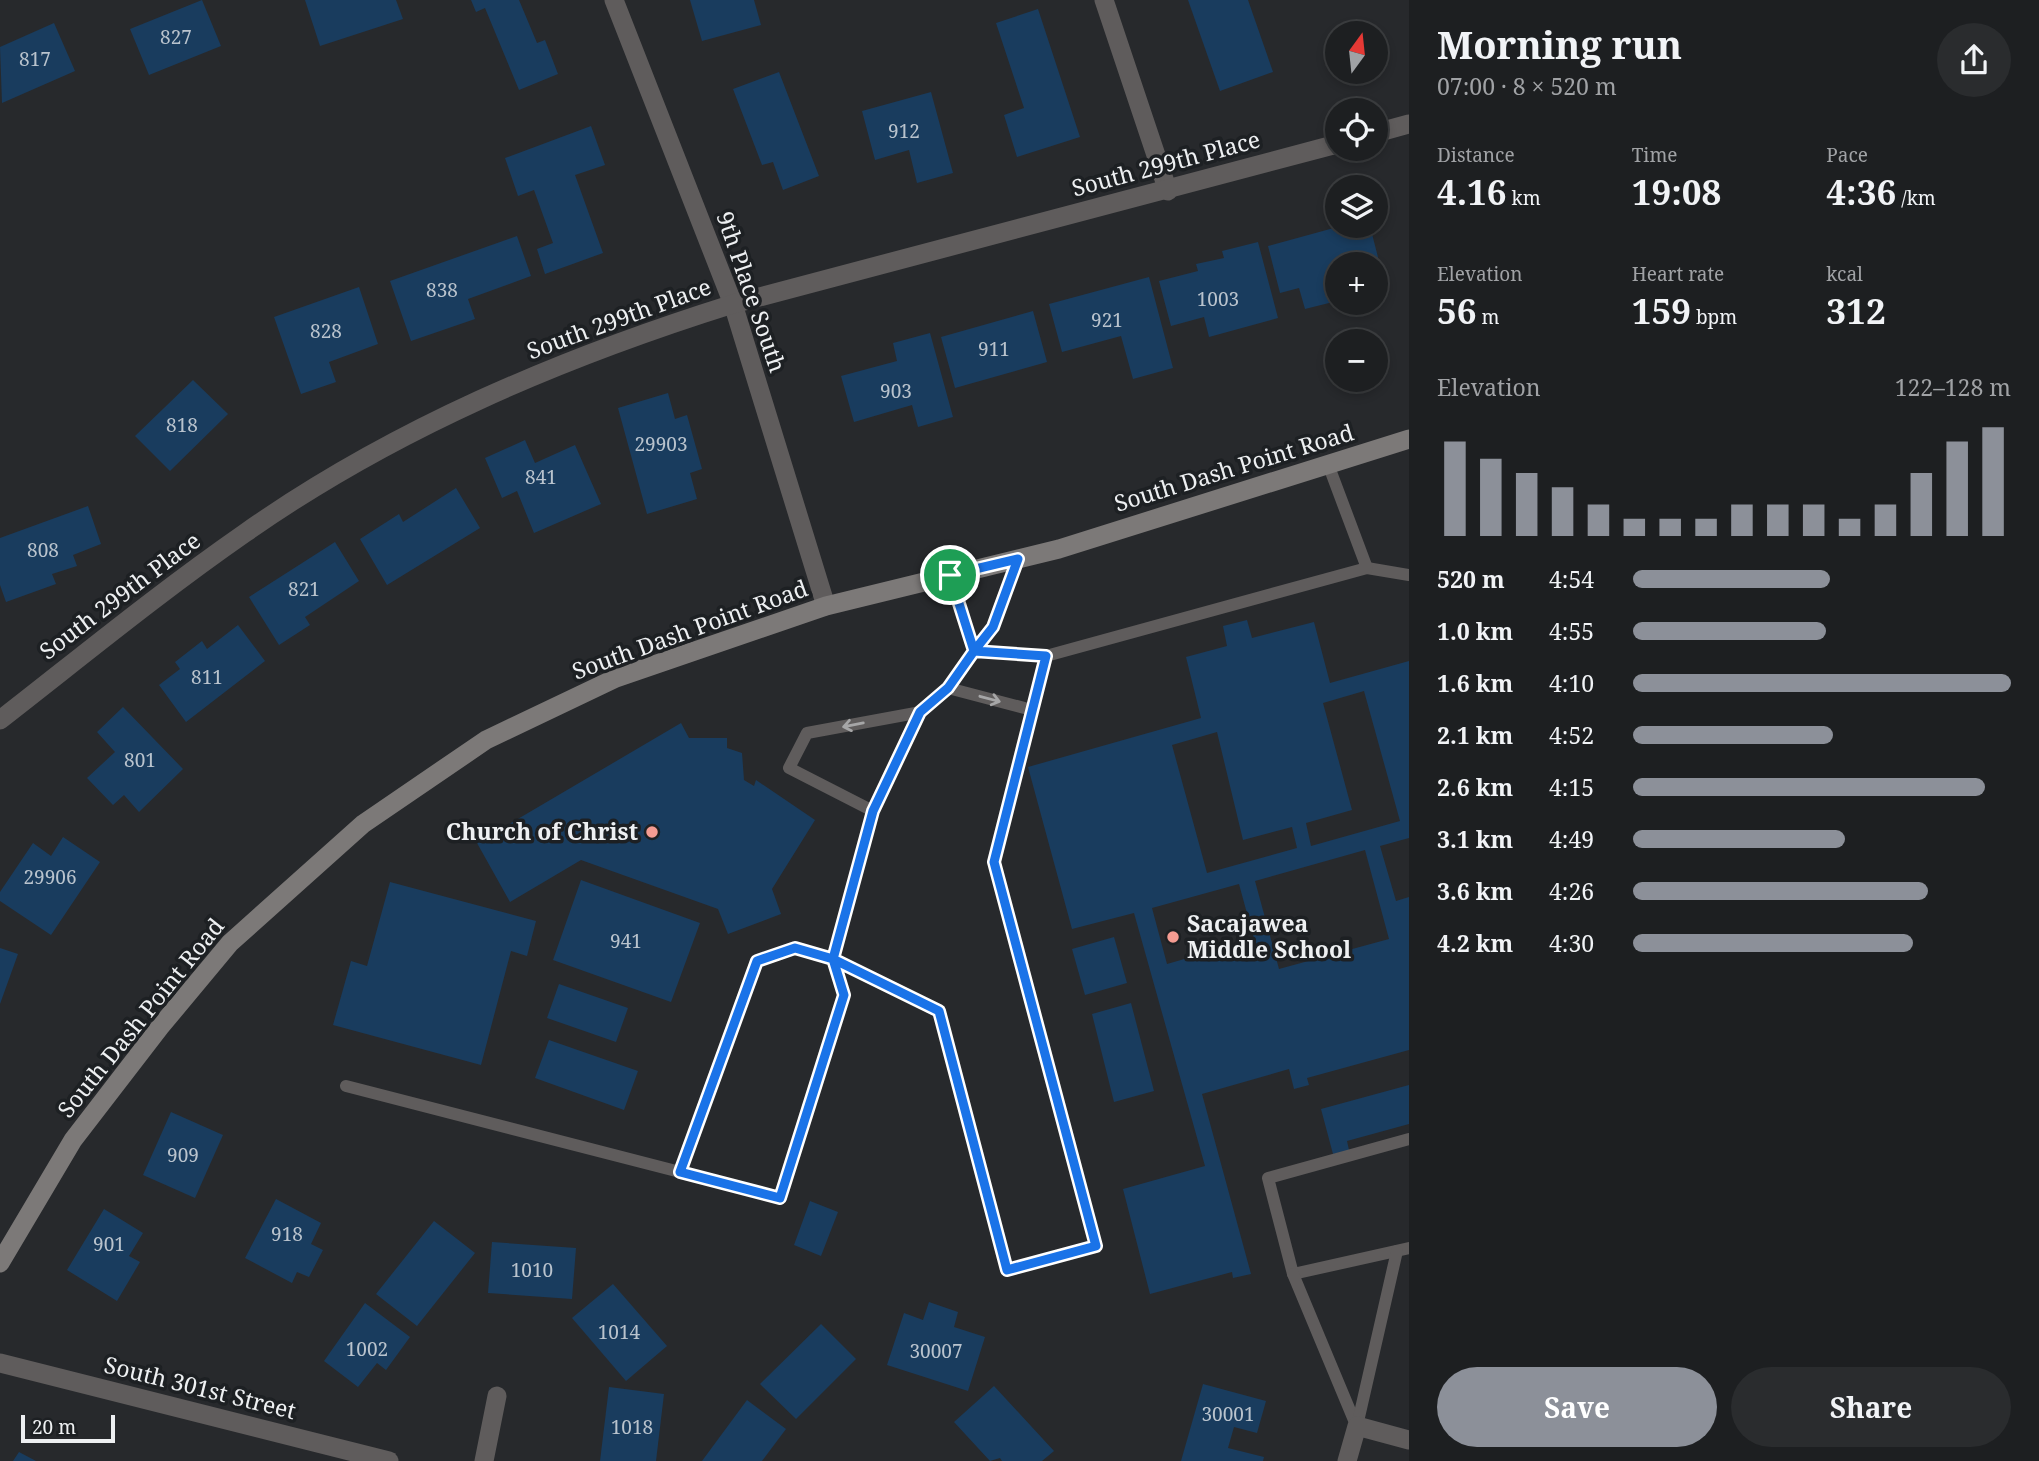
<!DOCTYPE html>
<html lang="en">
<head>
<meta charset="utf-8">
<style>
	body { margin:0; font-family:"Noto Serif",serif; background:#2a2c2e; color:#f1f3f6; height:100vh; display:flex; flex-direction:column; font-size:26px; white-space:nowrap }
	* { box-sizing:border-box; margin:0 }
	p { font-size:23px; color:#a0a2a5 }
	.icon { flex:none; width:38px; height:38px; fill:none; stroke:currentColor; stroke-width:2; stroke-linecap:round; stroke-linejoin:round }
	.map { position:relative; flex:1; overflow:hidden }
	.panel { display:flex; flex-direction:column; background:#1d1f21; width:630px }
	.panel>* { flex:none }
	.needle { width:46px; rotate:15deg }
	.buttons { position:absolute; left:1325px; top:21px; display:grid; gap:14px }
	.buttons a { display:grid; place-items:center; width:63px; height:63px; border-radius:50%; background:#1d1f21; box-shadow:0 4px 10px #0003,0 0 0 2px #3b3d3f; font-size:35px }
	.scale { position:absolute; left:21px; bottom:18px; width:94px; box-sizing:border-box; padding-left:7px; border:4px solid #eef0f2; border-top:0; font-size:19px; line-height:24px; white-space:nowrap; color:#eef0f2; -webkit-text-stroke:5px #1d2023; paint-order:stroke }
	.pin { position:absolute; display:grid; place-items:center; width:60px; height:60px; color:#fff; margin:-30px; border:4px solid #fff; border-radius:50%; box-shadow:0 2px 7px #0007 }
	.round { display:grid; place-items:center; flex:none; width:74px; height:74px; border-radius:37px; background:#2a2c2e }
	.head { display:flex; align-items:center; justify-content:space-between; height:119px; padding:0 28px }
	h1 { font-size:38px; font-weight:700; line-height:52px }
	.figures { display:grid; grid-template-columns:repeat(3,1fr); gap:10px; height:119px; padding:7px 28px }
	.figures div { display:grid; align-content:center }
	.figures b { font-size:35px; font-weight:700 }
	.figures small { font-size:19px; font-weight:400 }
	.figures p { font-size:19px }
	.chart { height:196px; padding:14px 28px }
	.chart p { display:flex; justify-content:space-between }
	.chart svg { width:100%; height:126px; margin-top:7px; stroke:#8c9099; stroke-width:6 }
	.button { display:flex; gap:14px; margin-top:auto; padding:14px 28px }
	.button a { flex:1; height:80px; border-radius:42px; background:#8c9099; color:#fff; font-size:28px; font-weight:700; line-height:80px; text-align:center }
	.button a+a { background:#2a2c2e; color:#f1f3f6 }
	ul { padding:0 28px; list-style:none; font-size:23px }
	li { display:grid; grid-template-columns:112px 84px 1fr; align-items:center; height:52px }
	li i { height:18px; border-radius:9px; background:#8c9099 }
	main { display:flex; flex:1; min-height:0 }
	.map>svg:first-child { display:block }
	.building { fill:#193c5e; fill-rule:evenodd }
	.lines { fill:none; stroke-linecap:round; stroke-linejoin:round }
	.service { stroke:#5f5c5c; stroke-width:12 }
	.minor { stroke:#5f5c5c; stroke-width:19 }
	.secondary { stroke:#7c7978; stroke-width:19 }
	.oneway { stroke:#a6a6a7 }
	.route-casing { stroke:#fff; stroke-width:14 }
	.route { stroke:#1a73e8; stroke-width:9 }
	.poi-dot { fill:#f59c92; stroke:#1d2023; stroke-width:2.5 }
	.labels { text-anchor:middle; stroke-width:7; stroke-linejoin:round; paint-order:stroke }
	.number-label { font-size:19px; fill:#b9c3cd }
	.street-label { font-size:23px; fill:#eef0f2; stroke:#1d2023 }
	.poi-label { font-size:23px; font-weight:bold; fill:#eef0f2; stroke:#1d2023; text-anchor:end }
</style>
</head>
<body>
<main>
<div class="map">
<svg width="1409" height="1461" viewBox="0 0 1409 1461">
	<rect width="100%" height="100%" fill="#27292c"/>
	<g class="building">
		<polygon points="202,0 221,46 149,75 130,29"/>
		<polygon points="305,0 396,0 403,19 320,46"/>
		<polygon points="471,0 519,0 537,43 545,40 558,74 519,90 485,8 476,12"/>
		<polygon points="690,0 754,0 761,25 702,41"/>
		<polygon points="1188,0 1248,0 1273,72 1220,91"/>
		<polygon points="1038,9 1080,137 1017,157 1004,115 1024,108 996,23"/>
		<polygon points="54,23 75,71 2,103 0,47"/>
		<polygon points="779,72 819,176 783,190 773,162 762,165 733,89"/>
		<polygon points="931,92 953,173 917,183 909,150 875,160 862,111"/>
		<polygon points="591,126 605,165 575,175 603,253 545,274 537,249 553,243 534,190 518,196 505,158"/>
		<polygon points="1341,226 1370,226 1380,265 1337,264 1337,276 1332,278 1337,301 1305,309 1299,288 1280,293 1268,246"/>
		<polygon points="517,236 531,276 468,299 475,319 411,341 390,281"/>
		<polygon points="1258,242 1278,318 1209,337 1204,317 1171,326 1159,281 1198,271 1196,264 1224,258 1222,251"/>
		<polygon points="1149,277 1173,368 1133,379 1121,336 1062,352 1049,304"/>
		<polygon points="359,287 378,344 329,362 336,382 301,394 274,317"/>
		<polygon points="1033,311 1047,362 955,388 941,337"/>
		<polygon points="930,333 953,417 918,427 912,405 854,422 841,376 897,361 893,343"/>
		<polygon points="193,380 228,414 170,471 135,436"/>
		<polygon points="668,393 675,419 687,415 702,469 690,473 697,499 647,514 618,408"/>
		<polygon points="525,440 535,463 575,445 601,504 534,533 517,491 502,498 485,458"/>
		<polygon points="456,488 480,528 387,585 360,539 399,514 403,522"/>
		<polygon points="88,506 101,544 73,555 77,566 52,574 56,584 6,602 0,585 0,538"/>
		<polygon points="335,542 359,581 305,617 310,625 279,645 249,597"/>
		<path d="M1247 620 1252 638 1314 622 1330 683 1409 661V838L1380 846 1396 901 1409 897V1050L1307 1078 1309 1085 1294 1089 1289 1069 1202 1094 1251 1274 1233 1278 1232 1272 1150 1294 1123 1189 1205 1166 1134 913 1072 929 1028 767 1201 718 1186 657 1227 646 1223 626ZM1364 691 1400 821 1311 846 1306 823 1352 810 1323 703ZM1217 732 1243 840 1292 827 1297 848 1207 873 1172 745ZM1365 850 1389 939 1279 969 1255 881ZM1239 884 1254 939 1167 964 1152 908Z"/>
		<polygon points="238,625 265,661 186,722 159,685 180,669 175,662 202,641 207,649"/>
		<polygon points="123,707 183,769 139,812 124,795 113,805 87,778 115,752 97,732"/>
		<polygon points="681,723 689,738 727,738 727,748 742,753 744,780 754,786 756,780 815,820 772,889 781,914 728,934 718,909 581,860 510,902 477,843"/>
		<polygon points="63,837 100,862 51,935 0,901 0,892 33,843 51,856"/>
		<polygon points="581,880 700,923 671,1002 553,960"/>
		<polygon points="390,882 536,921 527,956 511,951 481,1065 333,1025 351,961 367,966"/>
		<polygon points="1114,937 1127,983 1085,995 1072,949"/>
		<polygon points="0,948 18,954 0,1004"/>
		<polygon points="559,984 628,1008 616,1042 547,1018"/>
		<polygon points="1131,1003 1154,1091 1114,1102 1092,1014"/>
		<polygon points="549,1040 638,1071 624,1110 535,1078"/>
		<polygon points="1409,1085 1409,1124 1347,1141 1349,1150 1333,1154 1321,1109"/>
		<polygon points="171,1112 223,1135 195,1198 143,1175"/>
		<polygon points="276,1199 321,1223 311,1244 323,1250 309,1277 297,1272 292,1283 245,1258"/>
		<polygon points="810,1201 838,1212 821,1256 794,1245"/>
		<polygon points="104,1209 143,1233 129,1256 140,1262 117,1301 67,1270"/>
		<polygon points="434,1221 475,1253 417,1326 376,1294"/>
		<polygon points="492,1242 576,1248 572,1299 488,1293"/>
		<polygon points="613,1284 667,1346 626,1381 572,1318"/>
		<polygon points="929,1302 958,1312 954,1327 985,1337 968,1391 887,1365 904,1313 923,1320"/>
		<polygon points="365,1303 410,1337 386,1370 377,1363 358,1387 324,1361"/>
		<polygon points="821,1324 856,1359 796,1419 760,1384"/>
		<polygon points="1203,1384 1266,1401 1257,1433 1234,1427 1228,1448 1264,1457 1263,1461 1181,1461"/>
		<polygon points="994,1386 1054,1451 1042,1461 1002,1461 1000,1458 990,1461 954,1422"/>
		<polygon points="609,1387 664,1394 656,1461 600,1461"/>
		<polygon points="747,1400 786,1429 762,1461 702,1461"/>
		<polygon points="19,1452 36,1461 13,1461"/>
	</g>
	<g class="lines">
		<g class="service">
			<polyline points="1018,559 993,627 948,688 921,712 873,811 833,959 844,995 780,1198 680,1172 757,961 795,948 833,959 939,1011 1007,1270 1096,1246 994,862 1046,656"/>
			<polyline points="1367,568 1409,575"/>
			<polyline points="950,575 974,651"/>
			<polyline points="974,651 1046,656 1367,568 1328,464"/>
			<polyline points="948,688 1032,710"/>
			<polyline points="873,811 789,768 807,733 921,712"/>
			<polyline points="346,1086 680,1172"/>
			<polyline points="1409,1139 1268,1178 1293,1274 1409,1248"/>
			<polyline points="1293,1274 1356,1425"/>
			<polyline points="1357,1426 1397,1251"/>
		</g>
		<g class="minor">
			<polyline points="614,0 733,304 826,606"/>
			<polyline points="1104,0 1168,191"/>
			<polyline points="1376,133 1409,124"/>
			<path d="M0 720C81 657 160 592 245 533 393 429 561 358 733 304L1337 144"/>
			<polyline points="0,1363 389,1461"/>
			<polyline points="484,1461 497,1396"/>
			<polyline points="1347,1461 1357,1426 1409,1440"/>
		</g>
		<polyline class="secondary" points="0,1263 73,1140 160,1027 230,943 363,824 486,740 616,678 826,606 1059,549 1409,439"/>
	</g>
	<defs><path id="oneway-shaft" d="M-6 0H5M1.5-3L5.5 0L1.5 3" fill="none" stroke-width="1.6" stroke-linecap="round" stroke-linejoin="round" transform="scale(1.75)"/></defs>
	<g class="oneway">
		<use href="#oneway-shaft" transform="translate(990 699) rotate(15)"/>
		<use href="#oneway-shaft" transform="translate(853 725) rotate(169)"/>
	</g>
	<g class="lines">
		<defs>
			<polyline id="route" points="950,575 974,651 948,688 920,712 873,811 833,959 795,948 757,961 680,1172 780,1198 844,995 833,959 939,1011 1007,1270 1096,1246 994,862 1046,656 974,651 993,627 1018,559 950,575"/>
		</defs>
		<use href="#route" class="route-casing"/>
		<use href="#route" class="route"/>
	</g>
	<g class="poi-dot">
		<circle cx="652" cy="832" r="7"/>
		<circle cx="1173" cy="937" r="7"/>
	</g>
	<g class="labels">
		<g class="number-label">
			<text x="176" y="44">827</text>
			<text x="35" y="66">817</text>
			<text x="904" y="138">912</text>
			<text x="442" y="297">838</text>
			<text x="1218" y="306">1003</text>
			<text x="1107" y="327">921</text>
			<text x="326" y="338">828</text>
			<text x="994" y="356">911</text>
			<text x="896" y="398">903</text>
			<text x="182" y="432">818</text>
			<text x="661" y="451">29903</text>
			<text x="541" y="484">841</text>
			<text x="43" y="557">808</text>
			<text x="304" y="596">821</text>
			<text x="207" y="684">811</text>
			<text x="140" y="767">801</text>
			<text x="50" y="884">29906</text>
			<text x="626" y="948">941</text>
			<text x="183" y="1162">909</text>
			<text x="287" y="1241">918</text>
			<text x="109" y="1251">901</text>
			<text x="532" y="1277">1010</text>
			<text x="619" y="1339">1014</text>
			<text x="367" y="1356">1002</text>
			<text x="936" y="1358">30007</text>
			<text x="1228" y="1421">30001</text>
			<text x="632" y="1434">1018</text>
		</g>
		<g class="street-label">
			<text transform="translate(1166 164) rotate(-15)" y="8">South 299th Place</text>
			<text transform="translate(751 292) rotate(71)" y="8">9th Place South</text>
			<text transform="translate(619 319) rotate(-20)" y="8">South 299th Place</text>
			<text transform="translate(1234 468) rotate(-17)" y="8">South Dash Point Road</text>
			<text transform="translate(120 596) rotate(-37)" y="8">South 299th Place</text>
			<text transform="translate(690 630) rotate(-20)" y="8">South Dash Point Road</text>
			<text transform="translate(141 1018) rotate(-51)" y="8">South Dash Point Road</text>
			<text transform="translate(200 1388) rotate(14)" y="8">South 301st Street</text>
		</g>
		<g class="poi-label">
			<text x="638" y="840">Church of Christ</text>
			<text x="1187" y="932" text-anchor="start">Sacajawea<tspan x="1187" dy="26">Middle School</tspan></text>
		</g>
	</g>
</svg>
<div class="buttons">
<a><svg class="needle" viewBox="-14 -14 28 28"><path d="M0-13l5 13h-10z" fill="#e53935"/><path d="M0 13l5-13h-10z" fill="#a0a2a5"/></svg></a>
<a><svg class="icon" aria-label="locate" viewBox="0 0 24 24"><circle cx="12" cy="12" r="6"/><path d="M12 2v4M12 18v4M2 12h4M18 12h4"/></svg></a>
<a><svg class="icon" aria-label="layers" viewBox="0 0 24 24"><path d="M12 4l9 5-9 5-9-5zM3 14l9 5 9-5"/></svg></a>
<a>+</a>
<a>−</a>
</div>
<div class="scale">20 m</div>
<div class="pin" style="left:950px;top:575px;background:#1e9e55"><svg class="icon" aria-label="arrive" viewBox="0 0 24 24"><path d="M6 21V4h12l-3 4 3 4H6"/></svg></div>
</div>
<section class="panel">
<div class="head"><div><h1>Morning run</h1><p>07:00 · 8 × 520 m</p></div><a class="round"><svg class="icon" aria-label="share" viewBox="0 0 24 24"><path d="M12 15V3M7 8l5-5 5 5M5 13v7h14v-7"/></svg></a></div>
<div class="figures">
<div><p>Distance</p><b>4.16<small> km</small></b></div>
<div><p>Time</p><b>19:08</b></div>
<div><p>Pace</p><b>4:36<small> /km</small></b></div>
</div>
<div class="figures">
<div><p>Elevation</p><b>56<small> m</small></b></div>
<div><p>Heart rate</p><b>159<small> bpm</small></b></div>
<div><p>kcal</p><b>312</b></div>
</div>
<div class="chart"><p><span>Elevation</span>122–128 m</p>
<svg viewBox="0 0 160 44" preserveAspectRatio="none"><path d="M5 44V11M15 44V17M25 44V22M35 44V27M45 44V33M55 44V38M65 44V38M75 44V38M85 44V33M95 44V33M105 44V33M115 44V38M125 44V33M135 44V22M145 44V11M155 44V6"/></svg>
</div>
<ul>
<li><b>520 m</b>4:54<i style="width:52%"></i></li>
<li><b>1.0 km</b>4:55<i style="width:51%"></i></li>
<li><b>1.6 km</b>4:10<i style="width:100%"></i></li>
<li><b>2.1 km</b>4:52<i style="width:53%"></i></li>
<li><b>2.6 km</b>4:15<i style="width:93%"></i></li>
<li><b>3.1 km</b>4:49<i style="width:56%"></i></li>
<li><b>3.6 km</b>4:26<i style="width:78%"></i></li>
<li><b>4.2 km</b>4:30<i style="width:74%"></i></li>
</ul>
<div class="button"><a>Save</a><a>Share</a></div>
</section>
</main>
</body>
</html>
